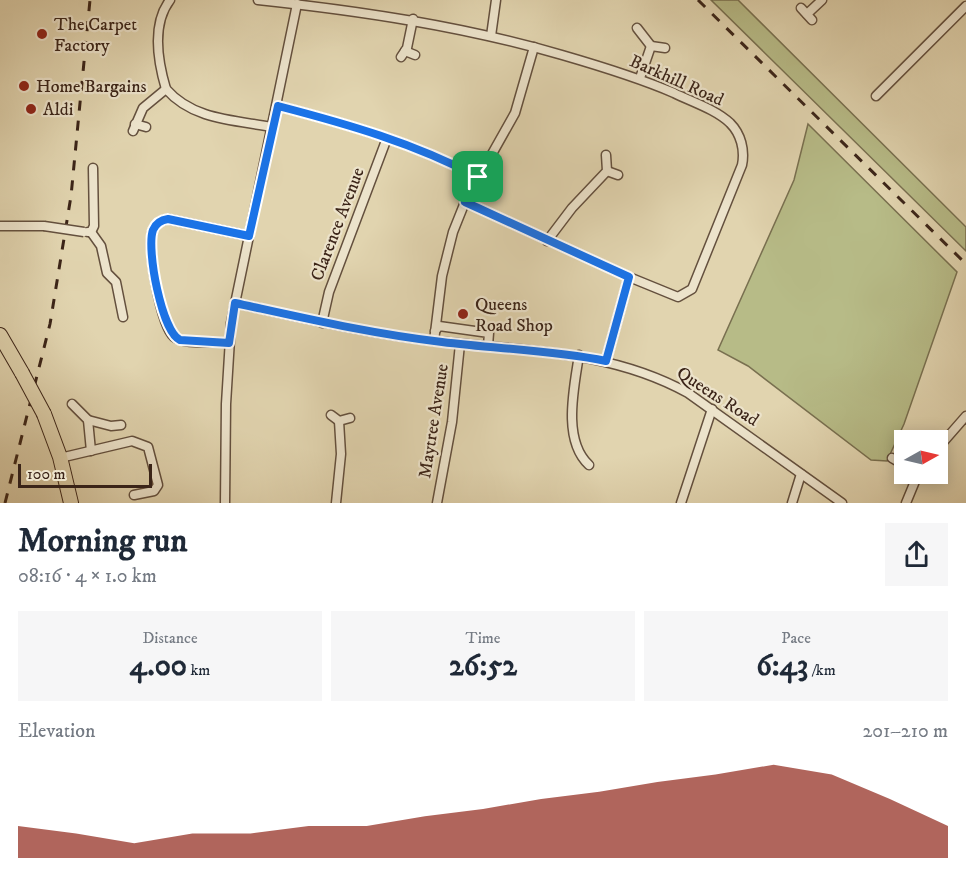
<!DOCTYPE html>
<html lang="en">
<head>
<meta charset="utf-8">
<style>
	body { margin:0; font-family:"IM FELL DW Pica",serif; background:#f6f6f7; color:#1f2937; height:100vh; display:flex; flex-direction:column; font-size:22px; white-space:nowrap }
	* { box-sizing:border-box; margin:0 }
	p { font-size:20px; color:#747a83 }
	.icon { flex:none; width:33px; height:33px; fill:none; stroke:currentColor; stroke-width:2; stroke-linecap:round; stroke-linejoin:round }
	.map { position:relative; height:503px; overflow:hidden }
	.side { display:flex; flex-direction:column; background:#fff; flex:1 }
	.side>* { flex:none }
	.needle { width:39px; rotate:82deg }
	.controls { position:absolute; left:894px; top:430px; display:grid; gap:12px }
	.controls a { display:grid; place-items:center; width:54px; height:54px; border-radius:0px; background:#fff; box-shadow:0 3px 15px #0003; font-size:30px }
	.scale { position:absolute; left:18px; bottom:15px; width:134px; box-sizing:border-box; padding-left:6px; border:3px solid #3b2418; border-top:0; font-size:16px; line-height:21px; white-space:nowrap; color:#3b2418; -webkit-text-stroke:4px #ece3cb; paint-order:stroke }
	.pin { position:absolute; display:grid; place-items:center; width:51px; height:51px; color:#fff; margin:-26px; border-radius:12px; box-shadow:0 3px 9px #0006 }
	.round { display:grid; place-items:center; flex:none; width:63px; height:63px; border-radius:0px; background:#f6f6f7 }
	.summary { display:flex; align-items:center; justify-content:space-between; height:102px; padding:0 18px }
	h1 { font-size:33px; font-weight:700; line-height:45px }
	.figures { display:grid; grid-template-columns:repeat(3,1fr); gap:9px; height:102px; padding:6px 18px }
	.figures div { display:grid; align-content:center; border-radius:0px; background:#f6f6f7; text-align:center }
	.figures b { font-size:30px; font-weight:700 }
	.figures small { font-size:16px; font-weight:400 }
	.figures p { font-size:16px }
	.chart { height:168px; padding:12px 18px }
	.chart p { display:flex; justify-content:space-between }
	.chart svg { width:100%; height:108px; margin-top:6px; fill:#8f2418; opacity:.7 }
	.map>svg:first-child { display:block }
	.green { fill:#b7bb87; stroke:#797050; stroke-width:1.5 }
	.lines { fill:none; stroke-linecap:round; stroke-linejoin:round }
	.minor-casing { stroke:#64503e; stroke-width:11 }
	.trunk-casing { stroke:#3b2418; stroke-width:16 }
	.minor { stroke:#ece3cb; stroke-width:8 }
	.trunk { stroke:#e1d4af; stroke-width:14 }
	.rail { stroke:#3b2418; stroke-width:3; stroke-dasharray:10 10; stroke-linecap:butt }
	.minor-bridge-casing { stroke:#64503e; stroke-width:11; stroke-linecap:butt }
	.trunk-bridge-casing { stroke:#3b2418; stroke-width:16; stroke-linecap:butt }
	.minor-bridge { stroke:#ece3cb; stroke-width:8 }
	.trunk-bridge { stroke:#e1d4af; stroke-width:14 }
	.route-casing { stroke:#fff; stroke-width:12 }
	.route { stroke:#1a73e8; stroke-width:8 }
	.poi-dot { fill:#8f2418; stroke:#ece3cb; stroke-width:2 }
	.labels { text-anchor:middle; stroke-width:4.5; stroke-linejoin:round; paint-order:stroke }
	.poi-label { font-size:18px; fill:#3b2418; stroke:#ece3cb; text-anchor:start }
	.street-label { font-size:18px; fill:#3b2418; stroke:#ece3cb }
</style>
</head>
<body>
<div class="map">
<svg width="966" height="503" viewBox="0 0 966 503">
	<rect width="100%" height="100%" fill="#e1d4af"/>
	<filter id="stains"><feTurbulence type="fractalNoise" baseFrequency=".00333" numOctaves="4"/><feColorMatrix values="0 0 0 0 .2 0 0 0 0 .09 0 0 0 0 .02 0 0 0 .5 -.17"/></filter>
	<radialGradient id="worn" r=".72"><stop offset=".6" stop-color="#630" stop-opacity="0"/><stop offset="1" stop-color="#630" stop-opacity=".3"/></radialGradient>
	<g class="green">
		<polygon points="711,0 738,0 966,227 966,251"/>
		<polygon points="808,124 957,272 904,424 887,461 871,460 748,366 718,350 794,180"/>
	</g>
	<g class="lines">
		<defs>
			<g id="minor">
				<path d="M258 0C361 11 462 26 562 55 600 66 637 77 674 93 692 102 715 109 730 123 741 134 745 150 742 165L692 289 678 297 629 277"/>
				<polyline points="801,8 812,20"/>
				<polyline points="807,14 822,0"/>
				<polyline points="637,28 651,46"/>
				<polyline points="491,36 496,0"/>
				<polyline points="405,51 415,55"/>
				<polyline points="401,57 407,48 413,19"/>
				<polyline points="640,78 651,46 665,48"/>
				<path d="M166 89C158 62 151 25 170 0"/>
				<polyline points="876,96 966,6"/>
				<path d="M278 106C347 124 414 143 478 177"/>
				<polyline points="135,124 146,127"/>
				<path d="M133 131 143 108 166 89C193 120 234 120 272 127"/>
				<polyline points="607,171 618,175"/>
				<polyline points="465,202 629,277 606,361"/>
				<polyline points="0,226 44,226"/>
				<polyline points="88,232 91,232 94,226 93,168"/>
				<polyline points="91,232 101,246 107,273 116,282 123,317"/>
				<polyline points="547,241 572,208 607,171 606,155"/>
				<path d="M235 303C304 318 374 335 445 342 529 351 612 351 688 393L842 503"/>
				<polyline points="322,323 329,292 387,138"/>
				<polyline points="435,331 439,326 489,333 488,346"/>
				<polyline points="434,341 442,276 453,232 465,202 515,113 534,47"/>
				<path d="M229 343C216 341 183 345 174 337 161 326 146 246 153 230 156 223 161 220 168 219L249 236"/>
				<path d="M579 355C574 388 562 440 589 465"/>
				<polyline points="72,404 88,420 91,451"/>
				<polyline points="331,415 339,421 350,418"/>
				<polyline points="88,420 111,426 121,425"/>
				<polyline points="938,448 966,416"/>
				<polyline points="60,458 132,441 148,447 158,485 154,491 134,495"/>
				<polyline points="892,458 904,465"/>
				<polyline points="225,503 226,404 231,323 297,4"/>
				<polyline points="336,503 341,454 339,421"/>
				<polyline points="437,503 452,422 460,344"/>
				<polyline points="681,503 712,409"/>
				<polyline points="792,503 801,474"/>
				<polyline points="906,503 918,474"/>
			</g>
			<g id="trunk">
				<polyline points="0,335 22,373"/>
				<polyline points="44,414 60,457 71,503"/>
			</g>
		</defs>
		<use href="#minor" class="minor-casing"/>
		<use href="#trunk" class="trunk-casing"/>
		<use href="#minor" class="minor"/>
		<use href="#trunk" class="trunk"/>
		<g class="rail">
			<polyline points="698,0 966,264"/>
			<polyline points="5,503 50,324 71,196 90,0"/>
		</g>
		<defs>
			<polyline id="minor-bridge" points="44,226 84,232"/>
			<polyline id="trunk-bridge" points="22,373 44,414"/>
		</defs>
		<use href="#minor-bridge" class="minor-bridge-casing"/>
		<use href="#trunk-bridge" class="trunk-bridge-casing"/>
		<use href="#minor-bridge" class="minor-bridge"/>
		<use href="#trunk-bridge" class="trunk-bridge"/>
	</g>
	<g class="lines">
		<defs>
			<path id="route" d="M278 106C347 124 414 143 478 177L465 202 629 277 606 361C552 350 497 349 442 342 372 334 304 318 235 303L229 343 180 340C162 332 146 249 153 230 156 223 161 220 168 219L249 236Z"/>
		</defs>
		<use href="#route" class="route-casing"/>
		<use href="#route" class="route"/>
	</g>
	<g class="poi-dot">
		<circle cx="42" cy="34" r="6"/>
		<circle cx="24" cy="86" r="6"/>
		<circle cx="31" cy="109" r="6"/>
		<circle cx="463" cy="314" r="6"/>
	</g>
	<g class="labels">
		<g class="poi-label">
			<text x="54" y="30">The Carpet<tspan x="54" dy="21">Factory</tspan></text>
			<text x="36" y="92">Home Bargains</text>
			<text x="43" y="115">Aldi</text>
			<text x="475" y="310">Queens<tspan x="475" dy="21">Road Shop</tspan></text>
		</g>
		<g class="street-label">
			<text transform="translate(677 80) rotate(24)" y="6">Barkhill Road</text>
			<text transform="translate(337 224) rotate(-69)" y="6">Clarence Avenue</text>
			<text transform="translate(718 396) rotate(33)" y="6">Queens Road</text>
			<text transform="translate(433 421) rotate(-81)" y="6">Maytree Avenue</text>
		</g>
	</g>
	<rect width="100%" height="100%" filter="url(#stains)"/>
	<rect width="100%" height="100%" fill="url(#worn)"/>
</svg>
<div class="controls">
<a><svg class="needle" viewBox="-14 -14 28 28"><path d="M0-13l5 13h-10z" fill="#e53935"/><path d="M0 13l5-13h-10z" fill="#747a83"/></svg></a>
</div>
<div class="scale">100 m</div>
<div class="pin" style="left:478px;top:177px;background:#1e9e55"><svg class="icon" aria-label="arrive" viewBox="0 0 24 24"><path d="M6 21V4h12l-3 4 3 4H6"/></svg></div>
</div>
<section class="side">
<div class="summary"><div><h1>Morning run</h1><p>08:16 · 4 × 1.0 km</p></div><a class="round"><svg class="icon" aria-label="share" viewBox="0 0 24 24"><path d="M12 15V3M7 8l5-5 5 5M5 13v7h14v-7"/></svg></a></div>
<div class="figures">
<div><p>Distance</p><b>4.00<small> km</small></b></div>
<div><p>Time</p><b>26:52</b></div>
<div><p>Pace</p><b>6:43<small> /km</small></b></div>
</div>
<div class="chart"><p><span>Elevation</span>201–210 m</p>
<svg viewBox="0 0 160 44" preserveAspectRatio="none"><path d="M0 44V31L10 34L20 38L30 34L40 34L50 31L60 31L70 27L80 24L90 20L100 17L110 13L120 10L130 6L140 10L150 20L160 31V44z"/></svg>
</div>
</section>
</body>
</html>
